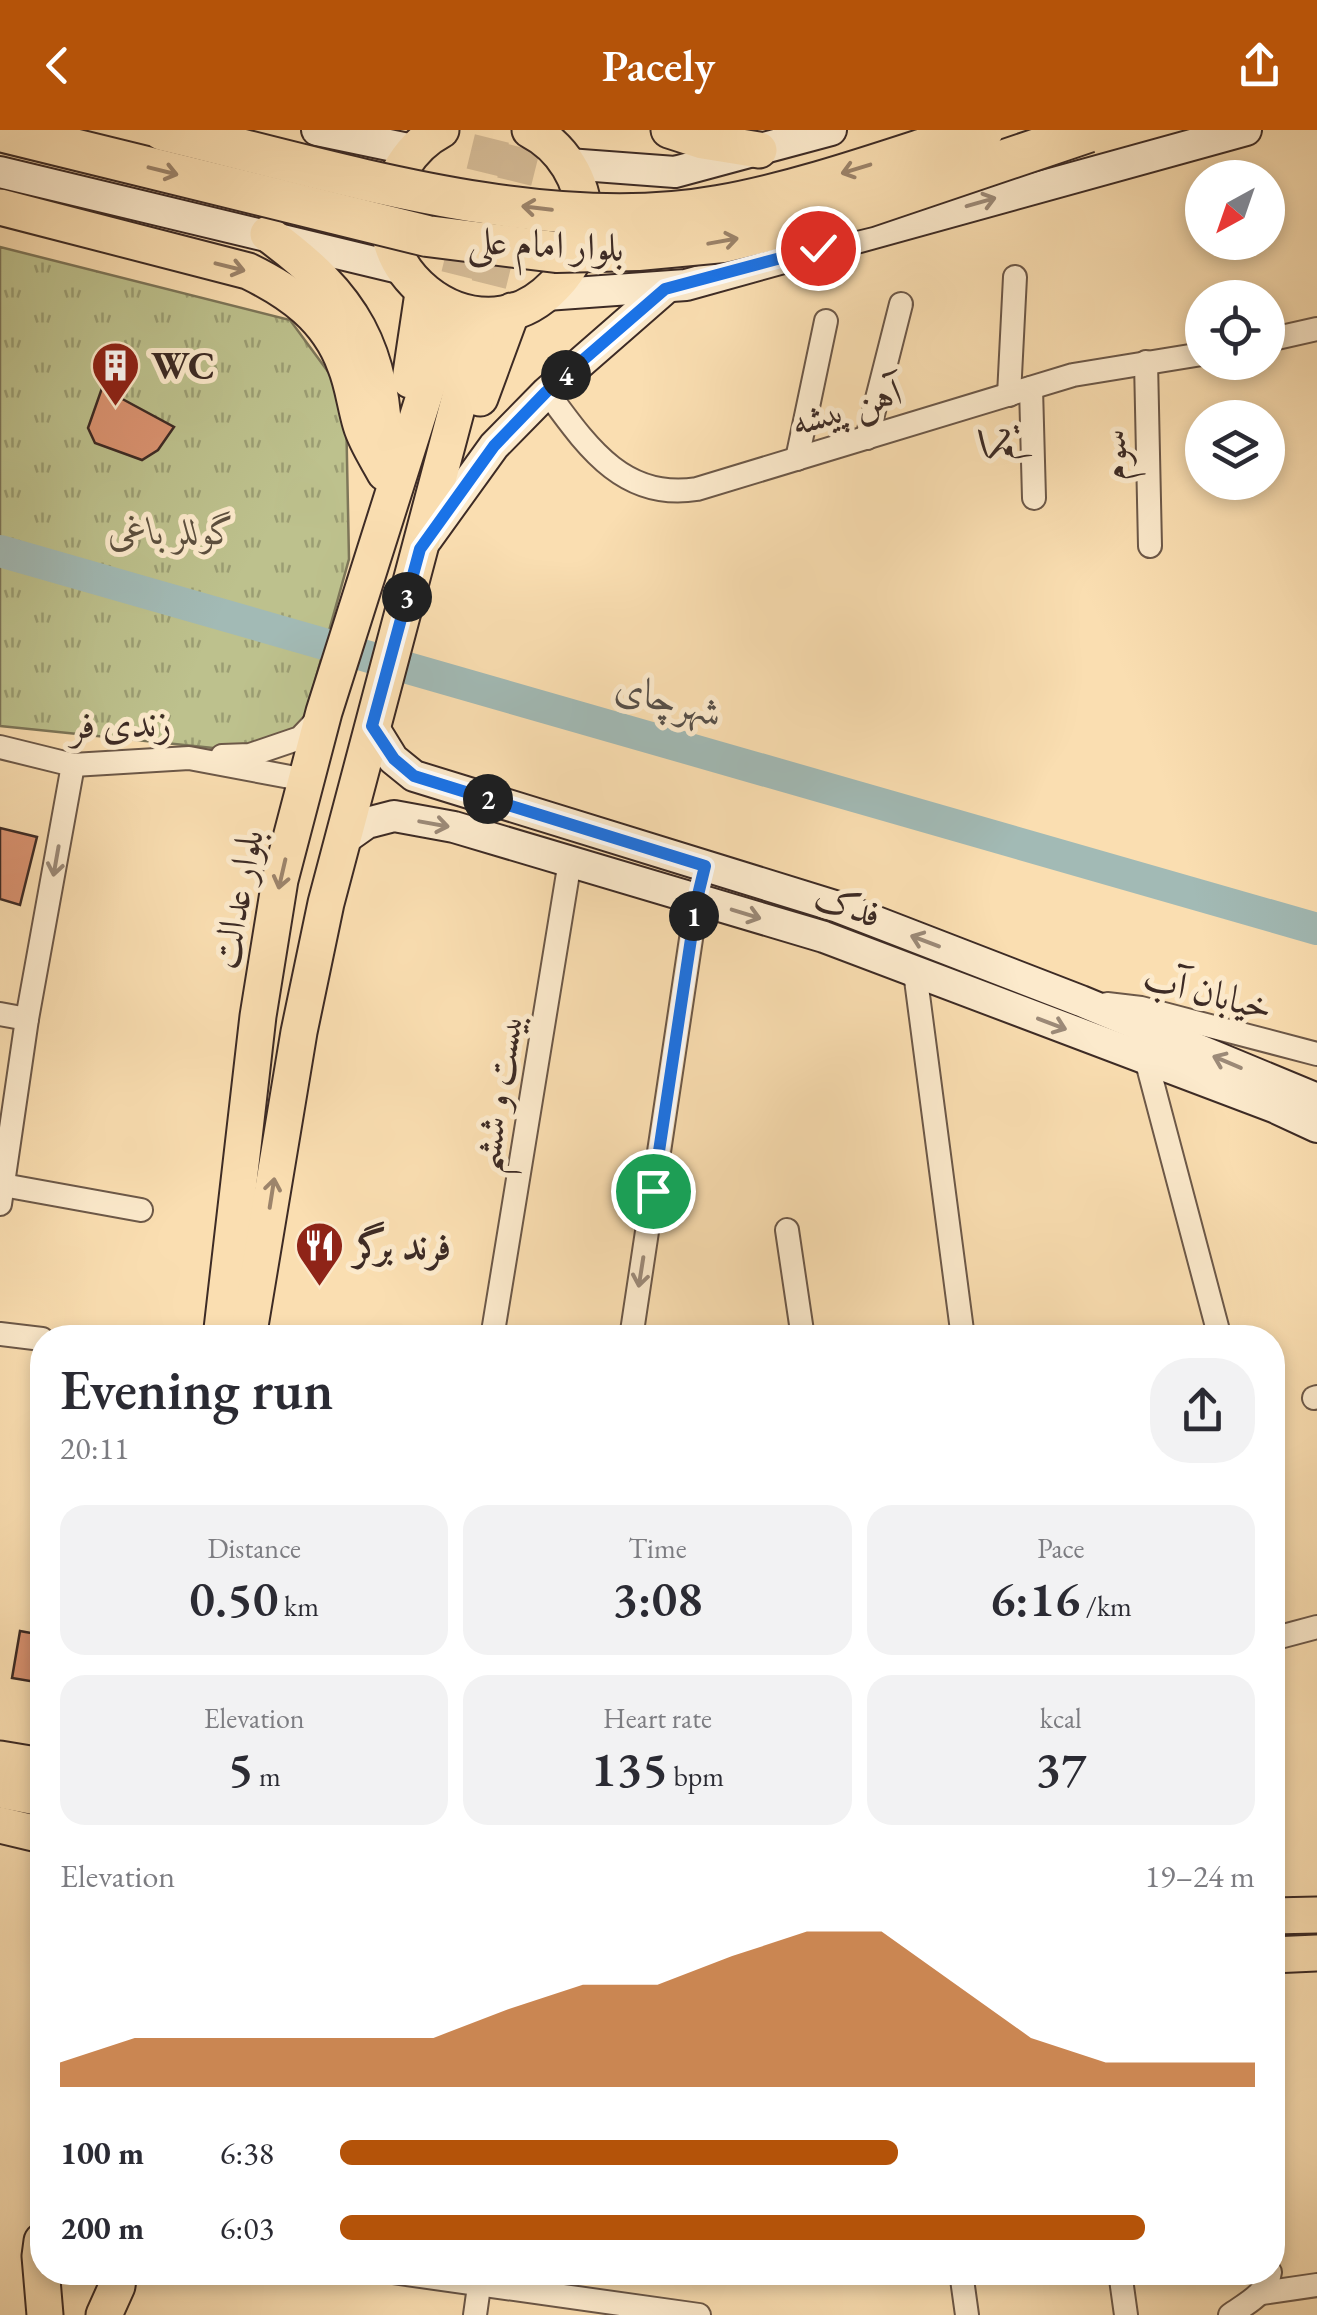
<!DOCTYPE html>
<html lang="en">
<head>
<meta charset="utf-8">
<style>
	body { margin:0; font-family:"EB Garamond",Amiri,serif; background:#f2f2f3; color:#2b2b33; height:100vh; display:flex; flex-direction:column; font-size:38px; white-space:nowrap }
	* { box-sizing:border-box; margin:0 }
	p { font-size:32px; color:#7c7c81 }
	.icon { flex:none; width:55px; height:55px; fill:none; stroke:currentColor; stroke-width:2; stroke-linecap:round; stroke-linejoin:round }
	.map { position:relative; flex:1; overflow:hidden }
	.panel { position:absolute; left:30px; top:1195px; width:1255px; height:960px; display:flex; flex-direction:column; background:#fff; border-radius:40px; box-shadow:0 5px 15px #0003 }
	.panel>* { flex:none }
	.needle { width:65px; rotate:220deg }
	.controls { position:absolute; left:1185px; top:30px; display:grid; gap:20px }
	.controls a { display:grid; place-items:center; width:100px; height:100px; border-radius:50%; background:#fff; box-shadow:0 5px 15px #0003; font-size:50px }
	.pin { position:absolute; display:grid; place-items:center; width:85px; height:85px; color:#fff; margin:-42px; border:5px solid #fff; border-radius:50%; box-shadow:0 2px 10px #0007 }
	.km { position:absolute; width:50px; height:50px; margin:-25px; border-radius:50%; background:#222; color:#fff; font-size:28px; line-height:50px; text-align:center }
	.round { display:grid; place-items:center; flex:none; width:105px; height:105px; border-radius:40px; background:#f2f2f3 }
	.summary { display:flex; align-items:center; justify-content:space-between; height:170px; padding:0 30px }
	h1 { font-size:55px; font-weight:600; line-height:75px }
	.metrics { display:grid; grid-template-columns:repeat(3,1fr); gap:15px; height:170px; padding:10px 30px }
	.metrics div { display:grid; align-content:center; border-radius:25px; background:#f2f2f3; text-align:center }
	.metrics b { font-size:50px; font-weight:600 }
	.metrics small { font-size:28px; font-weight:400 }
	.metrics p { font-size:28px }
	.chart { height:280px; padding:20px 30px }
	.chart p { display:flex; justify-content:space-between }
	.chart svg { width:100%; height:180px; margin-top:10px; fill:#b45309; opacity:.7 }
	ul { padding:0 30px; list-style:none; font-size:32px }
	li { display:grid; grid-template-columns:160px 120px 1fr; align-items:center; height:75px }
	li i { height:25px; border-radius:12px; background:#b45309 }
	header { display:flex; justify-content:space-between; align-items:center; height:130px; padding:0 30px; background:#b45309; color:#fff; font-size:45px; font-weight:600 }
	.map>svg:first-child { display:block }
	.park { fill:url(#park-tufts); stroke:#7d7659; stroke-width:2.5 }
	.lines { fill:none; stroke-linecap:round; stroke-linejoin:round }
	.river { stroke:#a2bab5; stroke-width:32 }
	.building { fill:#da9371; stroke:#3d2b25; stroke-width:2.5 }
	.primary-tunnel { stroke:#d4ba95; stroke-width:35; stroke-dasharray:35 18; stroke-linecap:butt }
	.street-casing { stroke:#6c5848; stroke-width:26 }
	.secondary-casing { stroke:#3d2b25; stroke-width:34 }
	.primary-casing { stroke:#3d2b25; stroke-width:39 }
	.street { stroke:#fceacc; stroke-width:22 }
	.secondary { stroke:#fceacc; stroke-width:30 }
	.primary { stroke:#fadeb1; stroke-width:35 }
	.highway-bridge-casing { stroke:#3d2b25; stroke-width:44; stroke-linecap:butt }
	.highway-bridge { stroke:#fadeb1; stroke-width:40 }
	.oneway { stroke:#9c846b }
	.oneway2 { stroke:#9c8a78 }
	.route-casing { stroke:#fff; stroke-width:20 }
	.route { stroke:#1a73e8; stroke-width:12 }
	.labels { text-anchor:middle; stroke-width:10; stroke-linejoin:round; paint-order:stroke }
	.street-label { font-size:38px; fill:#3d2b25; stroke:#fceacc }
	.poi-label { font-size:38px; font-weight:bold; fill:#3d2b25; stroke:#fceacc; text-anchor:start }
	.park-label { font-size:38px; font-style:italic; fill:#5d503f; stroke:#fceacc }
	.water-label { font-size:40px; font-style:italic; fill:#564f49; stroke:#fceacc }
</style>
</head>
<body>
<header><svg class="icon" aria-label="back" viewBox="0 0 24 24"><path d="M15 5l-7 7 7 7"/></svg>Pacely<svg class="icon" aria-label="share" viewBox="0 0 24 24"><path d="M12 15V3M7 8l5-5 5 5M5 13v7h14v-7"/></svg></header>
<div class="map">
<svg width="1317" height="2185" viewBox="0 0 1317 2185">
	<defs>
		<pattern id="park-tufts" width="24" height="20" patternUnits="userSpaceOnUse" patternTransform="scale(2.5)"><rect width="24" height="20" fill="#bdc18d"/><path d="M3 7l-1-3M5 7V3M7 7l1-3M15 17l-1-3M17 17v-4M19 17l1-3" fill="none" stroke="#9b9d73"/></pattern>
	</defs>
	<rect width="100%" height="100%" fill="#fadeb1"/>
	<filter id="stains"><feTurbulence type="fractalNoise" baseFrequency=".002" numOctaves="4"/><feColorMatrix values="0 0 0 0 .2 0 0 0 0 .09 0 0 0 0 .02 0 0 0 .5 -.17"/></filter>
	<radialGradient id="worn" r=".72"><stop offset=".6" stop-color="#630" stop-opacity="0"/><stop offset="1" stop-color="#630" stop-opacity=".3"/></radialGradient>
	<polygon class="park" points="0,117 290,190 332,247 346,279 349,429 303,594 288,607 223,619 0,596"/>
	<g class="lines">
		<polyline class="river" points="0,421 1317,799"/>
	</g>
	<g class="building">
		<polygon points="102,258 174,297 158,320 142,330 95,313 88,298"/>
		<polygon points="0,698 37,707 20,775 0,769"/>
		<polygon points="20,1501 42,1505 42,1553 12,1548"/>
	</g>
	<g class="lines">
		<g class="primary-tunnel">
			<polyline points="446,197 494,0"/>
			<polyline points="476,206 527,0"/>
		</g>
		<defs>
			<g id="street">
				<polyline points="1268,210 1317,199"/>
				<polyline points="1146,232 1150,416"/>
				<polyline points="1031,258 1034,368"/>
				<path d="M547 262C586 315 623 371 697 359L1073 245 1202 224"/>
				<polyline points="1009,265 1015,147"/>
				<polyline points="867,308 901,174"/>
				<polyline points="797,329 826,191"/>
				<polyline points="0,617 73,635 189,628 306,650"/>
				<polyline points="222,626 250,625 300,608 318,589"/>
				<polyline points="915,842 963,1208"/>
				<polyline points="1107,874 1141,878 1317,924"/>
				<polyline points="0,884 27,889"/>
				<polyline points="1146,929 1220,1208"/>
				<polyline points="3,1055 141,1080"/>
				<polyline points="0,1074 27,889 73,635"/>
				<polyline points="787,1100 803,1208"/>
				<polyline points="0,1204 42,1209"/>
				<polyline points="492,1208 570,731"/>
				<polyline points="631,1208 697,769"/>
				<polyline points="1314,1268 1317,1267"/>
				<polyline points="1272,1509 1317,1497"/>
				<polyline points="392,2142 699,2185"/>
				<polyline points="961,2142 967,2185"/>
				<polyline points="1120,2142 1126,2185"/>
				<polyline points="1262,2163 1317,2155"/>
				<polyline points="475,2185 481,2142"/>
				<path d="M1230 2185C1247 2173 1267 2164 1270 2142"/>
			</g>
			<g id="secondary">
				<polyline points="317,0 413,20"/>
				<polyline points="568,34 675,42 831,0"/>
				<polyline points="0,42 403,139"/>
				<polyline points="546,165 686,155 1246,0"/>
				<polyline points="427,409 494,316 547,262 665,159"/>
				<polyline points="372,595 393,629 414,646 838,777 1081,871 1317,969"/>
				<polyline points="343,710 367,693 394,686 454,697 824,807 1274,977 1317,997"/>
			</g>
			<g id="primary">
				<path d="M441 0C424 9 413 20 403 36 342 131 475 238 554 156 572 138 584 113 584 87 583 51 563 17 530 0"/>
				<polyline points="669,0 703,11 759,20"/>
				<path d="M0 77 248 141C291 162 328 188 345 235 353 254 355 275 361 295 366 312 377 328 385 343"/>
				<path d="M268 104C354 167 383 218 385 326"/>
				<polyline points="410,250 423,163"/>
				<polyline points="480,268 512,181"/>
				<polyline points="221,1208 258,886 280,750 324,582 446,197"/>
				<polyline points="248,1208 299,902 326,773 476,206"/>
				<polyline points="0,1629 42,1636"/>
				<polyline points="0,1660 42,1668"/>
				<polyline points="0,1695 42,1705"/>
				<polyline points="1272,1786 1317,1785"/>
				<polyline points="1272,1825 1317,1823"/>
				<polyline points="42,2111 40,2126 45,2185"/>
				<polyline points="104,2185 117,2156 119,2142"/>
			</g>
		</defs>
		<use href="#street" class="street-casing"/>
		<use href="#secondary" class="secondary-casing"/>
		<use href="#primary" class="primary-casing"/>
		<use href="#street" class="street"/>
		<use href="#secondary" class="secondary"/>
		<use href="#primary" class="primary"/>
		<defs>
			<g id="highway-bridge">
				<path d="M163 0C335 41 542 108 719 76 808 60 896 27 983 0"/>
				<polyline points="0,1 427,106 556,122 638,120 723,112 866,77 1088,2"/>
			</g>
		</defs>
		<use href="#highway-bridge" class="highway-bridge-casing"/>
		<use href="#highway-bridge" class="highway-bridge"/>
	</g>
	<defs><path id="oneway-shaft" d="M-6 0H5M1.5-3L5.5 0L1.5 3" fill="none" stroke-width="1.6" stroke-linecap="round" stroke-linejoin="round" transform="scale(2.5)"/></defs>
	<g class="oneway">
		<use href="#oneway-shaft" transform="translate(856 39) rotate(163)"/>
		<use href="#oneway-shaft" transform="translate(163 41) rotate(14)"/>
		<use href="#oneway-shaft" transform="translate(537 78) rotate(-173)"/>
		<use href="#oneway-shaft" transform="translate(723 111) rotate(-10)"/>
		<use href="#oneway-shaft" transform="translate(230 137) rotate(14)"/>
		<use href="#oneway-shaft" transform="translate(282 744) rotate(103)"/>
		<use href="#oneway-shaft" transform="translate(272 1063) rotate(-81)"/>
	</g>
	<g class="oneway2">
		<use href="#oneway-shaft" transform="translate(981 72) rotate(-16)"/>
		<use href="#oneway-shaft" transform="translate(434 694) rotate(10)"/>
		<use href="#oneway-shaft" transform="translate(56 731) rotate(100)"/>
		<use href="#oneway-shaft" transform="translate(746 784) rotate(17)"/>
		<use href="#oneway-shaft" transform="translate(925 811) rotate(-159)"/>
		<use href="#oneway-shaft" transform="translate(1052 894) rotate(21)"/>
		<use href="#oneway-shaft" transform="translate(1227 932) rotate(-157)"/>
		<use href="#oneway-shaft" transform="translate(641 1142) rotate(99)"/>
	</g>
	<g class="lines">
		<defs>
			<polyline id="route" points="653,1061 697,769 705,736 414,646 394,629 372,596 420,419 494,316 546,262 665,159 818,118"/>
		</defs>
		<use href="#route" class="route-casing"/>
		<use href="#route" class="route"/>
	</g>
	<defs>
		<symbol id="building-pin" viewBox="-11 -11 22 30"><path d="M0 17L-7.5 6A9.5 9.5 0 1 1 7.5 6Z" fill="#8f2418" stroke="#fceacc"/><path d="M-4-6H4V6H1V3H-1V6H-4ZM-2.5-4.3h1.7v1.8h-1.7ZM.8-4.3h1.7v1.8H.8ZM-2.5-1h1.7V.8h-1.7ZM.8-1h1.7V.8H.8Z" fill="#fff"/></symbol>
		<symbol id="restaurant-pin" viewBox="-11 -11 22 30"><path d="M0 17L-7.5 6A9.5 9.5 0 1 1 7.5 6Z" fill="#8f2418" stroke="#fceacc"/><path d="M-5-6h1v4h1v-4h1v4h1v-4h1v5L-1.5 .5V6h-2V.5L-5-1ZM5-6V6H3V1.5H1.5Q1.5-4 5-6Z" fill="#fff"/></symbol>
	</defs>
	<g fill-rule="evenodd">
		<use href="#building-pin" x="88" y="208" width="55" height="75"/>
		<use href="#restaurant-pin" x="292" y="1088" width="55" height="75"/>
	</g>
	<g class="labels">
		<g class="street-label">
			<text transform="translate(546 114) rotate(3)" y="13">بلوار امام علی</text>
			<text transform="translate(846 277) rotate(-17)" y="13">آهن پیشه</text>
			<text transform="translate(997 314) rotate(-92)" y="13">یکم</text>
			<text transform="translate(1113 325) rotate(-91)" y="13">سوم</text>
			<text transform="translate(121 594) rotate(-1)" y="13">زندی فر</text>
			<text transform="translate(237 769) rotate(-79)" y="13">بلوار عدالت</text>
			<text transform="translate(848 775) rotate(19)" y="13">فدک</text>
			<text transform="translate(1208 862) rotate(14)" y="13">خیابان آب</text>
			<text transform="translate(497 963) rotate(-81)" y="13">بیست و ششم</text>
		</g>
		<g class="poi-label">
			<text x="151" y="249">WC</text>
			<text x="354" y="1129">فرند برگر</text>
		</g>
		<g class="park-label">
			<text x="173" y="414">گوللر باغی</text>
		</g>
		<g class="water-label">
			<text transform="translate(670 569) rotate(16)" y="14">شهرچای</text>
		</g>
	</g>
	<rect width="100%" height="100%" filter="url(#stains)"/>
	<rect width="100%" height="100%" fill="url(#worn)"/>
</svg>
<div class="controls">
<a><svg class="needle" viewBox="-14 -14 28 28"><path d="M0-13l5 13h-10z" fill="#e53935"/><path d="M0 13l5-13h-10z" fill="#7c7c81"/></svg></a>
<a><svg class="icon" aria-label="locate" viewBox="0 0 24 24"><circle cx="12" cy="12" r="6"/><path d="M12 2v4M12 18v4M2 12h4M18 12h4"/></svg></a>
<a><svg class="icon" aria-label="layers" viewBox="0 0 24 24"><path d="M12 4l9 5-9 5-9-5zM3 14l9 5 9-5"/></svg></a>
</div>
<div class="pin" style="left:653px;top:1061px;background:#1e9e55"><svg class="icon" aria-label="arrive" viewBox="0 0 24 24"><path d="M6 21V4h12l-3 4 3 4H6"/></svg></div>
<div class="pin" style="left:818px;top:118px;background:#d93025"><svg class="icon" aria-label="check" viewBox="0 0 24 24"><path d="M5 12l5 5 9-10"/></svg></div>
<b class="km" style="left:694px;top:786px">1</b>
<b class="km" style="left:488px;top:669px">2</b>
<b class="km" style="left:407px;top:467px">3</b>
<b class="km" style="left:566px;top:245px">4</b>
<section class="panel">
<div class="summary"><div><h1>Evening run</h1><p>20:11</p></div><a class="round"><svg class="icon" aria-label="share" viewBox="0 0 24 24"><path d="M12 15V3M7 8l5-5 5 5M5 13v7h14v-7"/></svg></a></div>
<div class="metrics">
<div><p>Distance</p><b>0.50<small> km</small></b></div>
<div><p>Time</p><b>3:08</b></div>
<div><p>Pace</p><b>6:16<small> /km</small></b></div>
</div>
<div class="metrics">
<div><p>Elevation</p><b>5<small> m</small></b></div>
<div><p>Heart rate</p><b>135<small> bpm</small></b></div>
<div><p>kcal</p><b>37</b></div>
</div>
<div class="chart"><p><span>Elevation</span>19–24 m</p>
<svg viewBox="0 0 160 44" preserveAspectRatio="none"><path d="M0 44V38L10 32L20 32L30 32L40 32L50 32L60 25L70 19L80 19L90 12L100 6L110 6L120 19L130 32L140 38L150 38L160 38V44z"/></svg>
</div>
<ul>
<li><b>100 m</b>6:38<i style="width:61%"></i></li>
<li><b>200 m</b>6:03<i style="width:88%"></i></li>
</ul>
</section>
</div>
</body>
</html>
